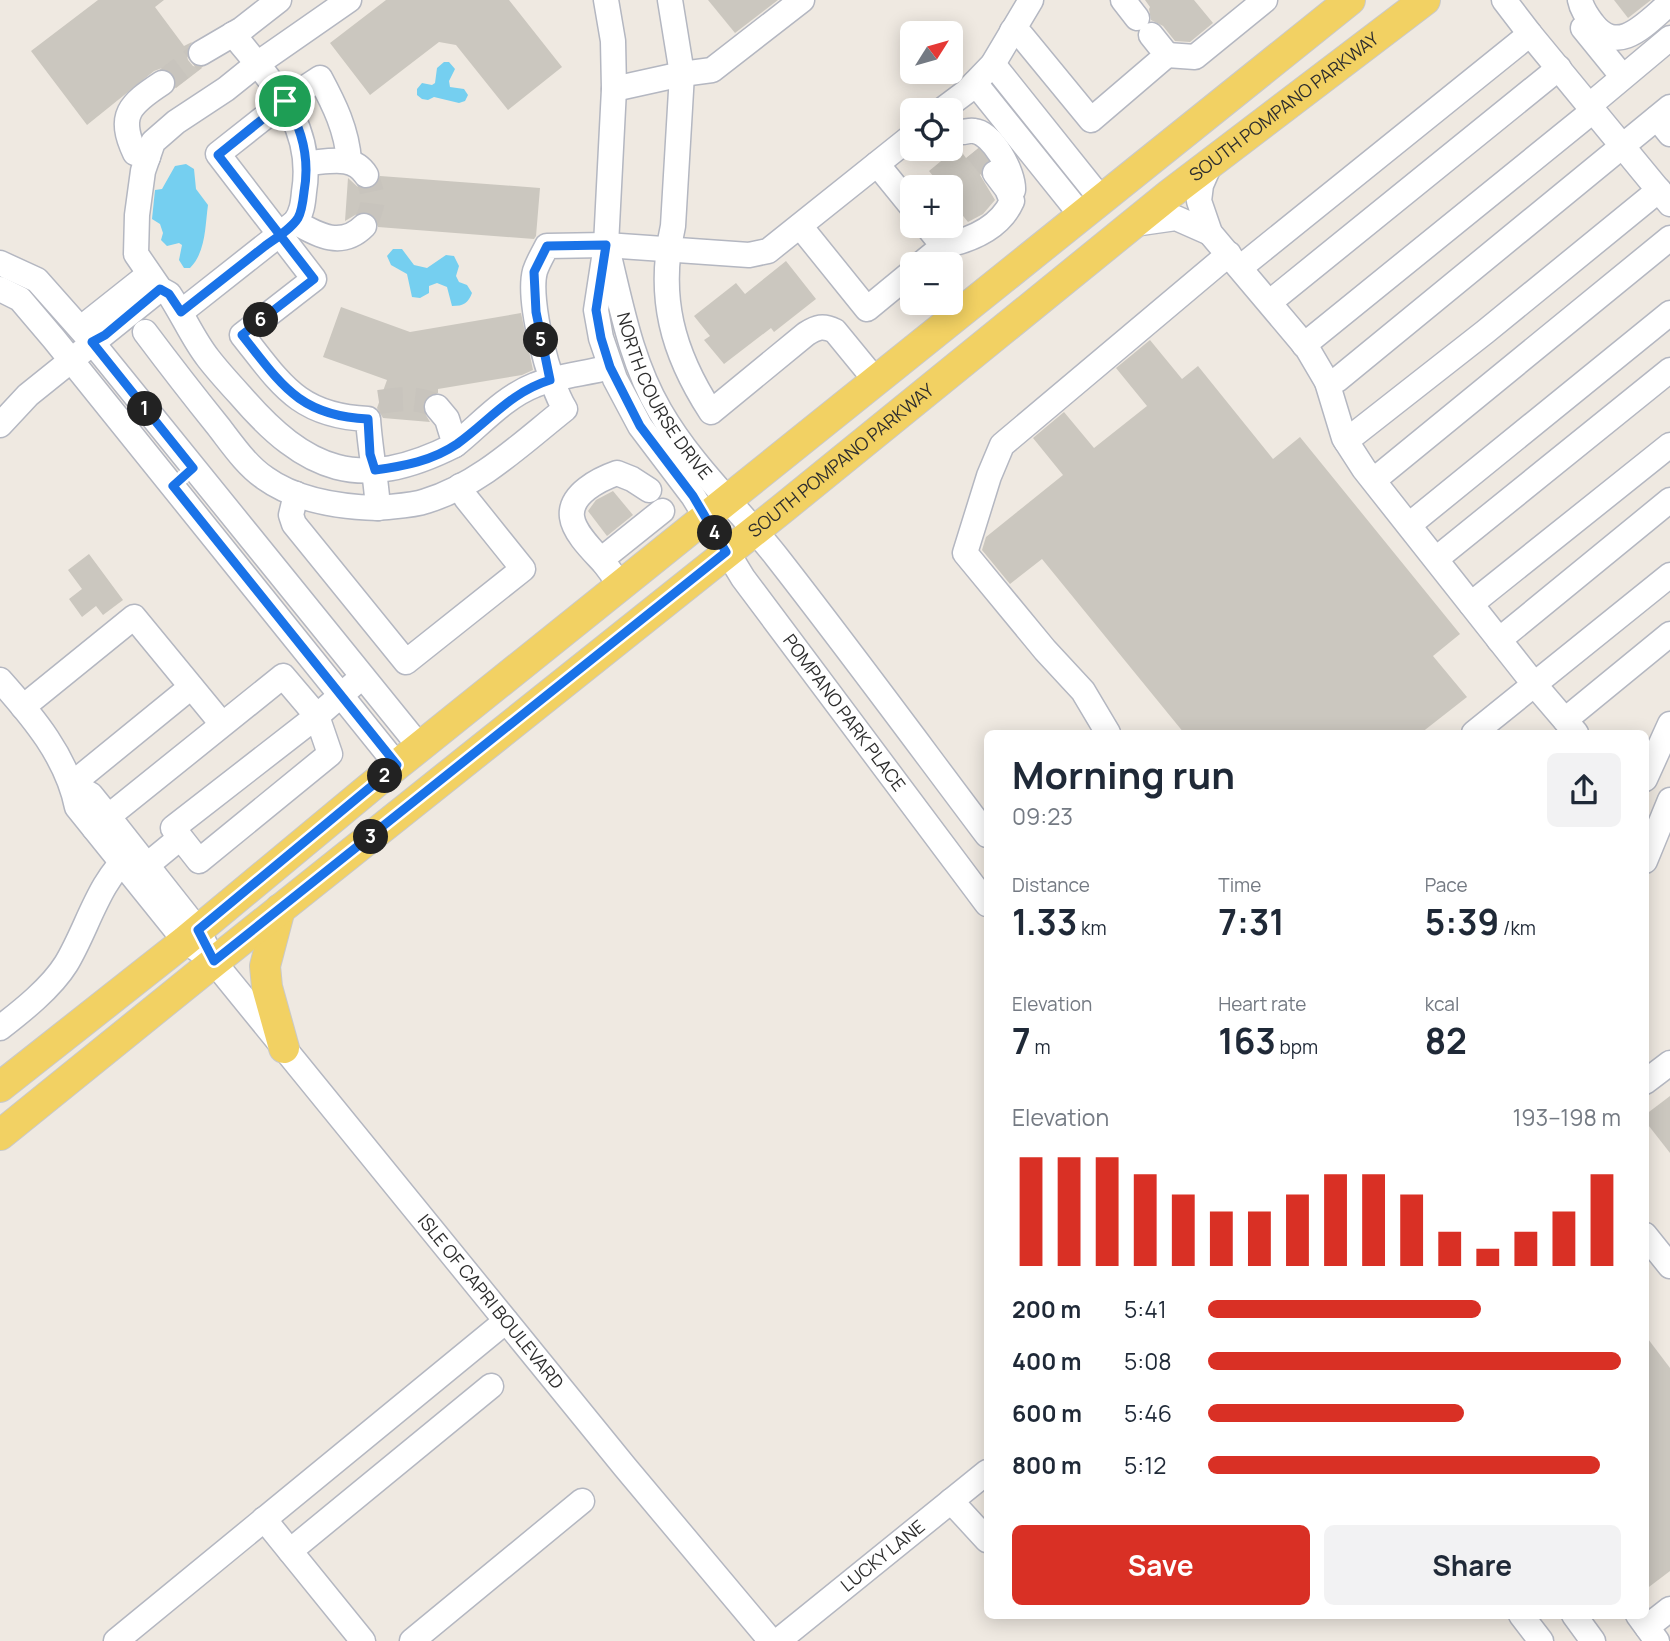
<!DOCTYPE html>
<html lang="en">
<head>
<meta charset="utf-8">
<style>
	body { margin:0; font-family:Manrope,sans-serif; background:#f2f2f3; color:#1f2937; height:100vh; display:flex; flex-direction:column; font-size:26px; white-space:nowrap }
	* { box-sizing:border-box; margin:0 }
	p { font-size:23px; color:#747a83 }
	.icon { flex:none; width:38px; height:38px; fill:none; stroke:currentColor; stroke-width:2; stroke-linecap:round; stroke-linejoin:round }
	.map { position:relative; flex:1; overflow:hidden }
	.drawer { position:absolute; left:984px; top:730px; width:665px; height:889px; display:flex; flex-direction:column; background:#fff; border-radius:10px; box-shadow:0 4px 18px #0003 }
	.drawer>* { flex:none }
	.needle { width:46px; rotate:53deg }
	.buttons { position:absolute; left:900px; top:21px; display:grid; gap:14px }
	.buttons a { display:grid; place-items:center; width:63px; height:63px; border-radius:10px; background:#fff; box-shadow:0 4px 18px #0003; font-size:35px }
	.pin { position:absolute; display:grid; place-items:center; width:60px; height:60px; color:#fff; margin:-30px; border:4px solid #fff; border-radius:50%; box-shadow:0 2px 7px #0007 }
	.km { position:absolute; width:35px; height:35px; margin:-18px; border-radius:50%; background:#222; color:#fff; font-size:19px; line-height:35px; text-align:center }
	.round { display:grid; place-items:center; flex:none; width:74px; height:74px; border-radius:10px; background:#f2f2f3 }
	.overview { display:flex; align-items:center; justify-content:space-between; height:119px; padding:0 28px }
	h1 { font-size:38px; font-weight:700; line-height:52px }
	.metrics { display:grid; grid-template-columns:repeat(3,1fr); gap:10px; height:119px; padding:7px 28px }
	.metrics div { display:grid; align-content:center }
	.metrics b { font-size:35px; font-weight:700 }
	.metrics small { font-size:19px; font-weight:400 }
	.metrics p { font-size:19px }
	.chart { height:196px; padding:14px 28px }
	.chart p { display:flex; justify-content:space-between }
	.chart svg { width:100%; height:126px; margin-top:7px; stroke:#d93025; stroke-width:6 }
	.button { display:flex; gap:14px; margin-top:auto; padding:14px 28px }
	.button a { flex:1; height:80px; border-radius:10px; background:#d93025; color:#fff; font-size:28px; font-weight:700; line-height:80px; text-align:center }
	.button a+a { background:#f2f2f3; color:#1f2937 }
	ul { padding:0 28px; list-style:none; font-size:23px }
	li { display:grid; grid-template-columns:112px 84px 1fr; align-items:center; height:52px }
	li i { height:18px; border-radius:9px; background:#d93025 }
	.map>svg:first-child { display:block }
	.water { fill:#75cff0 }
	.building { fill:#cbc7bf }
	.lines { fill:none; stroke-linecap:round; stroke-linejoin:round }
	.minor-tunnel { stroke:#c8c4bd; stroke-width:24; stroke-dasharray:24 12; stroke-linecap:butt }
	.minor-casing { stroke:#b4b7c1; stroke-width:27 }
	.major-casing { stroke:#c9c9c9; stroke-width:32 }
	.minor { stroke:#fff; stroke-width:24 }
	.major { stroke:#f2d163; stroke-width:30 }
	.route-casing { stroke:#fff; stroke-width:14 }
	.route { stroke:#1a73e8; stroke-width:9 }
	.labels { text-anchor:middle; stroke-width:6; stroke-linejoin:round; paint-order:stroke }
	.street-label { font-size:18px; fill:#2e2e2e; stroke:#fff }
</style>
</head>
<body>
<div class="map">
<svg width="1670" height="1641" viewBox="0 0 1670 1641">
	<rect width="100%" height="100%" fill="#efe9e1"/>
	<g class="water">
		<polygon points="444,62 449,62 455,69 449,81 450,87 464,89 468,95 465,101 459,103 434,97 428,100 422,99 417,95 417,89 422,83 432,85 435,83 437,68"/>
		<path d="M186 164 194 169 196 189 208 205C205 226 206 252 190 268H184L179 260 182 245 179 243 167 246 161 240 163 233 160 224 152 219 155 190 162 189 175 166Z"/>
		<path d="M393 249H402L414 265 427 268 446 255 454 256 459 266 456 276 459 282 467 285 472 293C468 303 464 306 452 306L447 287 437 283 429 286V293L420 298 412 297 407 274 391 265 387 256Z"/>
	</g>
	<g class="building">
		<polygon points="98,0 164,0 155,7 184,46 192,42 186,52 188,60 193,66 202,68 176,88 175,75 169,70 162,68 154,71 87,125 31,51"/>
		<polygon points="386,0 509,0 562,67 508,110 456,45 439,42 370,95 330,43"/>
		<polygon points="708,0 778,0 735,33"/>
		<polygon points="1145,0 1194,0 1213,23 1190,42 1175,41 1163,26 1151,20 1149,9 1150,7"/>
		<polygon points="1614,0 1651,0 1628,18"/>
		<polygon points="958,147 966,158 978,149 983,155 987,161 982,167 980,175 995,200 983,214 968,222 950,200 950,187 942,187 929,171"/>
		<polygon points="380,176 540,188 536,236 534,239 378,227 375,216 362,211 345,221 348,178 360,189 368,190 376,186"/>
		<polygon points="786,261 816,299 774,332 771,328 724,364 704,340 710,336 694,316 736,283 745,294"/>
		<polygon points="341,307 410,332 521,313 533,370 522,375 438,389 438,393 428,395 423,403 423,410 430,422 383,418 377,408 387,380 323,357"/>
		<polygon points="1150,340 1182,379 1198,366 1273,459 1300,437 1460,634 1433,656 1467,697 1421,733 1184,733 1042,559 1010,584 982,550 986,537 1063,475 1033,438 1064,412 1094,448 1147,406 1116,368"/>
		<polygon points="613,491 633,515 607,536 588,511 596,500"/>
		<polygon points="89,554 123,600 103,615 96,606 82,617 69,599 82,589 68,570"/>
		<polygon points="1670,1096 1670,1153 1645,1121 1645,1115"/>
		<polygon points="1645,1335 1670,1368 1670,1571 1645,1590"/>
	</g>
	<g class="lines">
		<g class="minor-tunnel">
			<polyline points="162,83 201,53"/>
			<polyline points="976,150 995,173"/>
			<path d="M364 226C375 204 375 197 366 175"/>
			<path d="M379 402C399 399 418 396 437 407"/>
		</g>
		<defs>
			<g id="minor">
				<path d="M349 0 257 64 226 89 176 122 153 142 143 171 137 215 136 254 160 289 169 294C183 315 193 339 208 358 218 371 229 383 240 395 306 472 360 493 455 445L447 419 437 407"/>
				<path id="s1" d="M606 0 613 41 614 89 606 245 596 310 601 338 615 379 640 426 693 496 743 578 987 904"/>
				<path d="M670 0 682 74 673 226C657 296 672 352 711 412L806 334C817 327 823 325 835 331L876 381"/>
				<polyline points="1123,0 1137,18"/>
				<polyline points="1504,0 1530,34 1670,204"/>
				<path d="M1580 0C1582 10 1587 16 1593 24 1619 57 1647 22 1670 3"/>
				<polyline points="1583,28 1622,76"/>
				<polyline points="1012,31 1022,36 1091,120 1167,55 1151,35"/>
				<polyline points="201,53 242,29 279,0"/>
				<polyline points="1167,55 1195,57 1265,0"/>
				<polyline points="993,64 1101,199"/>
				<polyline points="975,83 1081,215"/>
				<polyline points="614,89 682,74 712,70 802,0"/>
				<polyline points="1590,105 1670,38"/>
				<polyline points="942,110 966,92 993,64 1031,0"/>
				<polyline points="1657,118 1670,134"/>
				<path d="M962 132C966 132 970 130 974 131 993 133 1014 173 1013 190"/>
				<path d="M148 157 135 153C117 115 130 104 162 83"/>
				<polyline points="1211,162 1201,185 1199,201 1210,233 1307,348 1327,382 1344,438 1364,469 1534,684 1576,733"/>
				<path d="M307 163C328 162 353 154 366 175"/>
				<polyline points="877,164 912,207"/>
				<path d="M295 222C319 236 342 248 364 226"/>
				<polyline points="1134,224 1176,218 1210,233"/>
				<polyline points="800,226 867,309 912,272"/>
				<path d="M943 246C971 240 1000 228 1012 201L1007 189 995 173"/>
				<path id="s2" d="M609 256C622 310 632 363 660 411 691 465 738 508 776 556 848 648 917 742 987 835"/>
				<polyline points="0,263 37,280 92,342 420,747"/>
				<polyline points="921,264 943,246 927,226"/>
				<polyline points="1241,267 1530,34"/>
				<polyline points="0,289 20,299 54,339 397,765"/>
				<polyline points="1270,302 1559,68"/>
				<path d="M181 312 295 222C302 213 303 203 304 192 315 125 272 83 233 34"/>
				<path d="M145 332C169 364 193 395 218 426 232 444 246 465 265 478 297 501 340 507 378 508 376 478 370 449 368 419 298 416 281 384 242 335L314 279 218 154 285 101 320 78C334 104 347 130 349 161"/>
				<polyline points="92,342 90,321 148,275"/>
				<polyline points="1304,345 1594,110"/>
				<polyline points="1327,382 1337,380 1670,107"/>
				<polyline points="0,425 28,395 160,289"/>
				<polyline points="1346,441 1485,332 1659,190"/>
				<path d="M455 445C480 425 504 397 535 385 559 375 585 374 610 367"/>
				<polyline points="1374,480 1670,238"/>
				<polyline points="296,494 291,515 294,524 406,662 523,569 466,498 460,486"/>
				<path d="M378 508C394 506 412 506 426 501 479 485 522 443 565 409 549 384 527 300 535 271 538 262 543 254 547 246L606 245 749 255 768 251 912 136"/>
				<polyline points="1409,525 1670,313"/>
				<polyline points="1436,559 1670,370"/>
				<path d="M604 563C593 551 574 533 572 517 569 494 600 479 617 473L632 479 649 490"/>
				<polyline points="613,575 604,563 607,555 662,511"/>
				<polyline points="1471,604 1670,445"/>
				<polyline points="1499,640 1670,500"/>
				<path d="M0 680C33 717 67 757 77 807L185 941 201 952"/>
				<polyline points="23,707 134,617 222,724"/>
				<polyline points="1565,720 1670,634"/>
				<polyline points="1108,733 1083,691 1045,650 965,553 989,476 1002,445 1229,254"/>
				<polyline points="1474,733 1670,575"/>
				<polyline points="1645,779 1670,724"/>
				<path id="s3" d="M72 784 91 795 108 816 198 930 214 962 625 1467 771 1641"/>
				<polyline points="72,784 191,687"/>
				<polyline points="94,828 283,676 317,716 330,754 199,861 173,828 317,716 362,677"/>
				<polyline points="1645,861 1670,800"/>
				<polyline points="135,875 180,838"/>
				<path d="M0 1028C22 1011 51 988 66 964 88 928 98 881 132 853"/>
				<polyline points="1645,1082 1670,1063"/>
				<polyline points="1645,1235 1670,1266"/>
				<polyline points="951,1501 987,1540"/>
				<polyline points="264,1519 363,1641"/>
				<polyline points="290,1551 491,1386"/>
				<polyline points="1521,1615 1541,1641"/>
				<polyline points="1574,1615 1593,1641"/>
				<polyline points="1638,1615 1657,1641"/>
				<polyline points="1647,1627 1670,1609"/>
				<polyline points="116,1641 506,1321"/>
				<polyline points="412,1641 582,1501"/>
				<path id="s4" d="M778 1641 987 1472"/>
			</g>
			<g id="major">
				<polyline points="280,909 265,966 267,987 284,1048"/>
				<polyline points="0,1087 185,941 397,765 1350,0"/>
				<path id="s5" d="M0 1135 214 962 782 509 1170 194 1425 0"/>
			</g>
		</defs>
		<use href="#minor" class="minor-casing"/>
		<use href="#major" class="major-casing"/>
		<use href="#minor" class="minor"/>
		<use href="#major" class="major"/>
	</g>
	<g class="lines">
		<defs>
			<path id="route" d="M285 101C303 130 310 159 304 192 303 201 302 211 298 218 291 229 276 238 265 246 237 268 209 290 181 312L169 294 160 289 105 335 92 342 193 468 173 486 397 765 198 930 214 961 726 552 693 496 640 426 610 367 601 338 596 310 606 245 547 246 534 272 536 312 550 380C511 392 489 421 457 444 432 461 404 466 375 470L370 454 368 419C299 416 281 384 242 335L314 279 218 155 285 101"/>
		</defs>
		<use href="#route" class="route-casing"/>
		<use href="#route" class="route"/>
	</g>
	<g class="labels">
		<g class="street-label">
			<text dy="6" stroke="none"><textPath href="#s5" startOffset="1645">SOUTH POMPANO PARKWAY</textPath></text>
			<text dy="6" stroke="none"><textPath href="#s2" startOffset="152">NORTH COURSE DRIVE</textPath></text>
			<text dy="6" stroke="none"><textPath href="#s5" startOffset="1078">SOUTH POMPANO PARKWAY</textPath></text>
			<text dy="6" stroke="none"><textPath href="#s1" startOffset="789">POMPANO PARK PLACE</textPath></text>
			<text dy="6" stroke="none"><textPath href="#s3" startOffset="668">ISLE OF CAPRI BOULEVARD</textPath></text>
			<text dy="6" stroke="none"><textPath href="#s4" startOffset="135">LUCKY LANE</textPath></text>
		</g>
	</g>
</svg>
<div class="buttons">
<a><svg class="needle" viewBox="-14 -14 28 28"><path d="M0-13l5 13h-10z" fill="#e53935"/><path d="M0 13l5-13h-10z" fill="#747a83"/></svg></a>
<a><svg class="icon" aria-label="locate" viewBox="0 0 24 24"><circle cx="12" cy="12" r="6"/><path d="M12 2v4M12 18v4M2 12h4M18 12h4"/></svg></a>
<a>+</a>
<a>−</a>
</div>
<div class="pin" style="left:285px;top:101px;background:#1e9e55"><svg class="icon" aria-label="arrive" viewBox="0 0 24 24"><path d="M6 21V4h12l-3 4 3 4H6"/></svg></div>
<b class="km" style="left:145px;top:409px">1</b>
<b class="km" style="left:385px;top:776px">2</b>
<b class="km" style="left:371px;top:837px">3</b>
<b class="km" style="left:715px;top:533px">4</b>
<b class="km" style="left:541px;top:340px">5</b>
<b class="km" style="left:261px;top:320px">6</b>
<section class="drawer">
<div class="overview"><div><h1>Morning run</h1><p>09:23</p></div><a class="round"><svg class="icon" aria-label="share" viewBox="0 0 24 24"><path d="M12 15V3M7 8l5-5 5 5M5 13v7h14v-7"/></svg></a></div>
<div class="metrics">
<div><p>Distance</p><b>1.33<small> km</small></b></div>
<div><p>Time</p><b>7:31</b></div>
<div><p>Pace</p><b>5:39<small> /km</small></b></div>
</div>
<div class="metrics">
<div><p>Elevation</p><b>7<small> m</small></b></div>
<div><p>Heart rate</p><b>163<small> bpm</small></b></div>
<div><p>kcal</p><b>82</b></div>
</div>
<div class="chart"><p><span>Elevation</span>193–198 m</p>
<svg viewBox="0 0 160 44" preserveAspectRatio="none"><path d="M5 44V6M15 44V6M25 44V6M35 44V12M45 44V19M55 44V25M65 44V25M75 44V19M85 44V12M95 44V12M105 44V19M115 44V32M125 44V38M135 44V32M145 44V25M155 44V12"/></svg>
</div>
<ul>
<li><b>200 m</b>5:41<i style="width:66%"></i></li>
<li><b>400 m</b>5:08<i style="width:100%"></i></li>
<li><b>600 m</b>5:46<i style="width:62%"></i></li>
<li><b>800 m</b>5:12<i style="width:95%"></i></li>
</ul>
<div class="button"><a>Save</a><a>Share</a></div>
</section>
</div>
</body>
</html>
